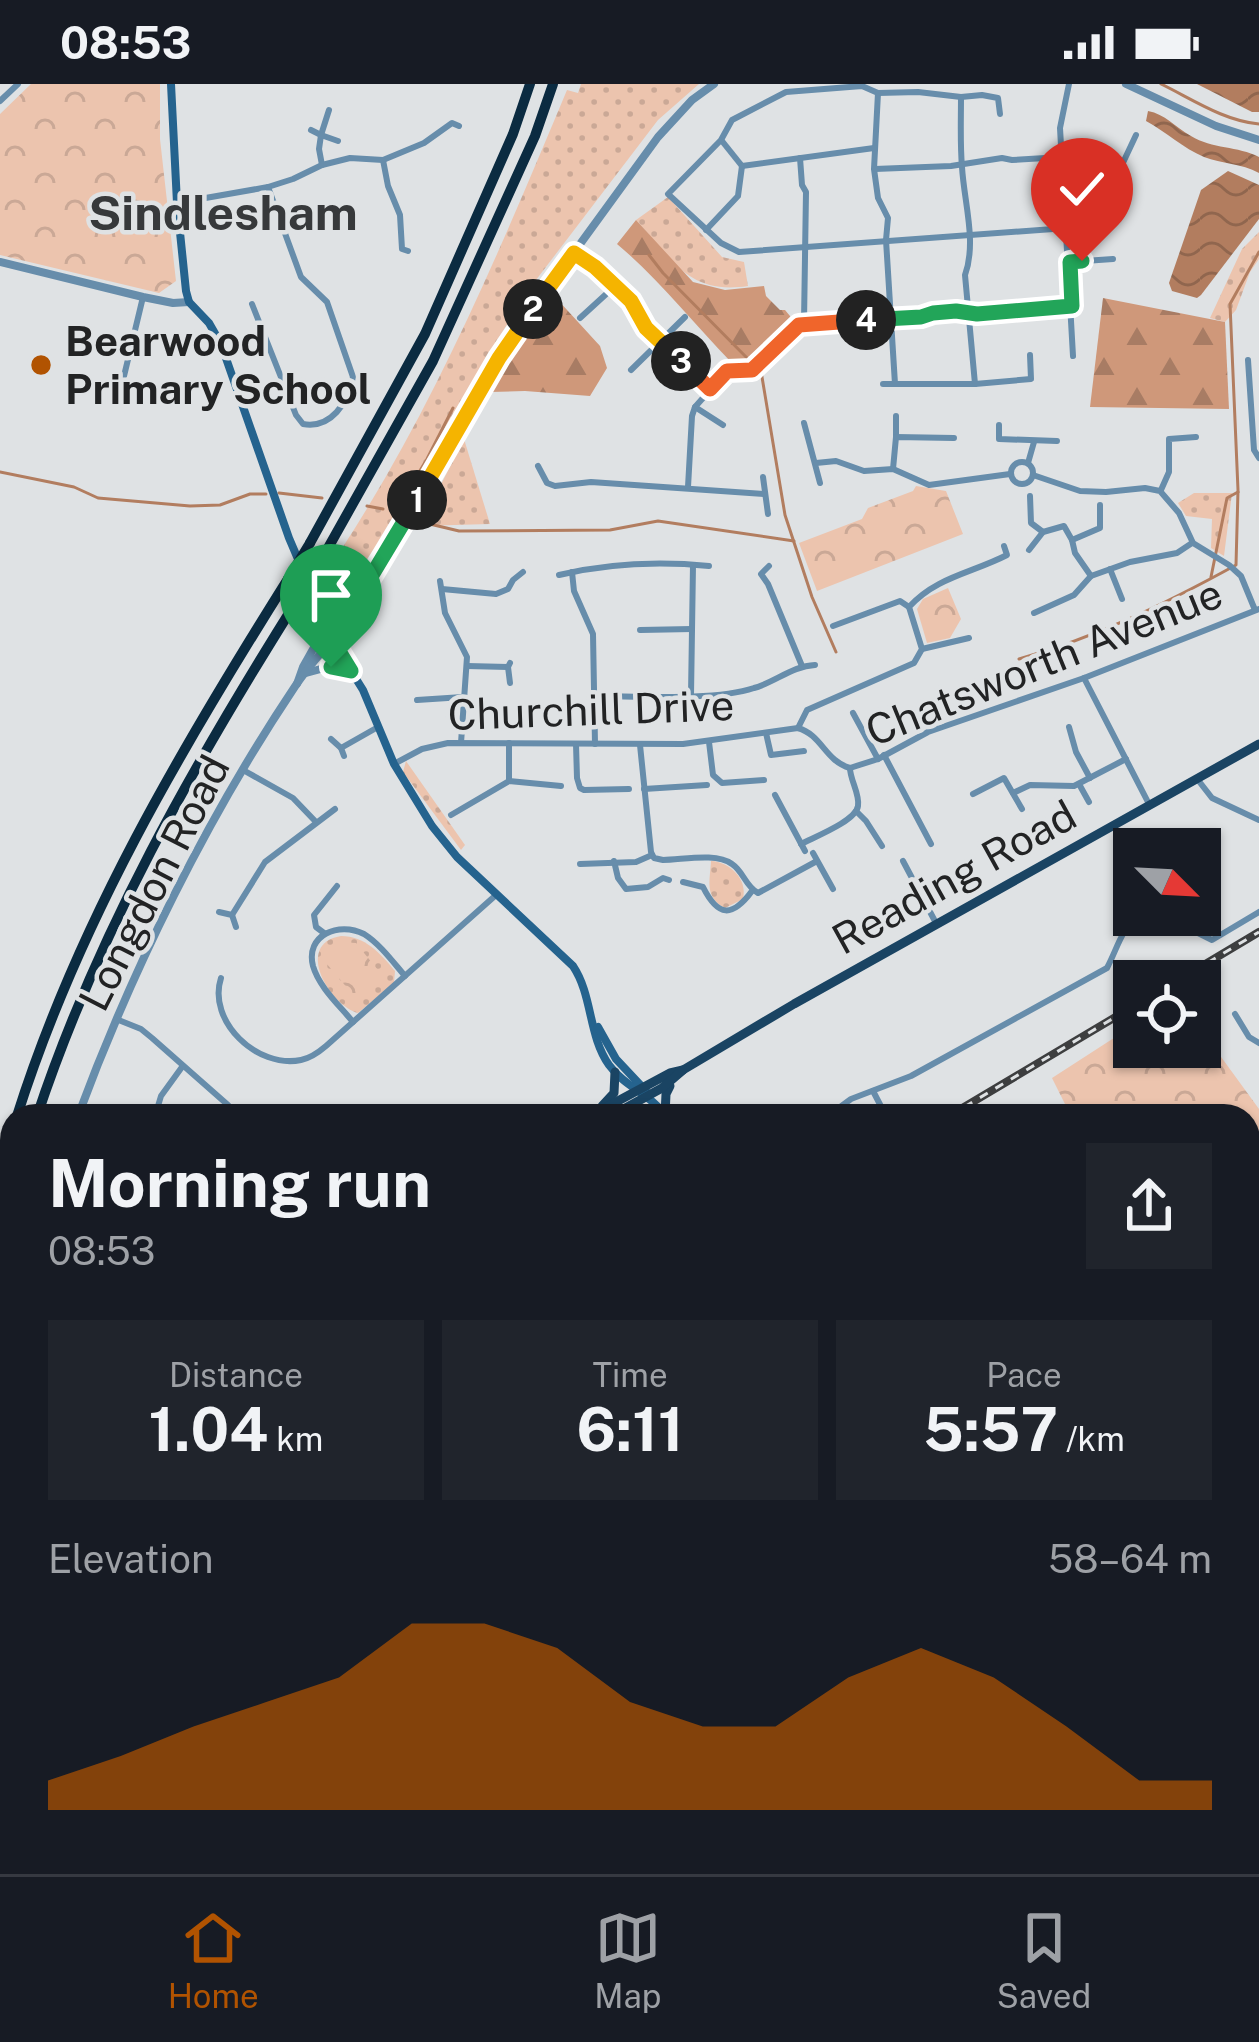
<!DOCTYPE html>
<html lang="en">
<head>
<meta charset="utf-8">
<style>
	body { margin:0; font-family:"Public Sans",sans-serif; background:#20242c; color:#f1f3f6; height:100vh; display:flex; flex-direction:column; font-size:45px; white-space:nowrap }
	* { box-sizing:border-box; margin:0 }
	p { font-size:39px; color:#9ea1a6 }
	.icon { flex:none; width:66px; height:66px; fill:none; stroke:currentColor; stroke-width:2; stroke-linecap:round; stroke-linejoin:round }
	.map { position:relative; flex:1; overflow:hidden }
	.panel { position:absolute; left:0px; top:1020px; width:1260px; height:771px; display:flex; flex-direction:column; background:#171b24; border-radius:36px 36px 0 0; box-shadow:0 3px 9px #0004 }
	.panel>* { flex:none }
	.needle { width:78px; rotate:114deg }
	.controls { position:absolute; left:1113px; top:744px; display:grid; gap:24px }
	.controls a { display:grid; place-items:center; width:108px; height:108px; border-radius:0px; background:#171b24; box-shadow:0 3px 9px #0004; font-size:60px }
	.pin { position:absolute; display:grid; place-items:center; width:102px; height:102px; color:#fff; margin:-123px -51px; border-radius:50% 50% 50% 0; rotate:-45deg; box-shadow:0 0 12px #0007 }
	.pin .icon { rotate:45deg }
	.km { position:absolute; width:60px; height:60px; margin:-30px; border-radius:50%; background:#222; color:#fff; font-size:33px; line-height:60px; text-align:center }
	.round { display:grid; place-items:center; flex:none; width:126px; height:126px; border-radius:0px; background:#20242c }
	.headline { display:flex; align-items:center; justify-content:space-between; height:204px; padding:0 48px }
	h1 { font-size:66px; font-weight:700; line-height:90px }
	.figures { display:grid; grid-template-columns:repeat(3,1fr); gap:18px; height:204px; padding:12px 48px }
	.figures div { display:grid; align-content:center; border-radius:0px; background:#20242c; text-align:center }
	.figures b { font-size:60px; font-weight:700 }
	.figures small { font-size:33px; font-weight:400 }
	.figures p { font-size:33px }
	.chart { height:336px; padding:24px 48px }
	.chart p { display:flex; justify-content:space-between }
	.chart svg { width:100%; height:216px; margin-top:12px; fill:#b15301; opacity:.7 }
	.status { display:flex; justify-content:space-between; align-items:center; height:84px; padding:0 60px; background:#171b24; direction:ltr }
	.status svg { height:33px; fill:currentColor }
	.menu { display:flex; justify-content:space-around; align-items:center; height:168px; border-top:3px solid #363941; background:#171b24; font-size:33px; color:#9ea1a6 }
	.menu a { display:grid; justify-items:center; gap:6px }
	.menu .current { color:#b15301 }
	.map>svg:first-child { display:block }
	.grass { fill:url(#grass-dots) }
	.forest { fill:url(#forest-firs) }
	.park { fill:url(#park-crowns) }
	.garden { fill:#ecc4ae }
	.water { fill:url(#water-waves) }
	.lines { fill:none; stroke-linecap:round; stroke-linejoin:round }
	.stream { stroke:#b27d5f; stroke-width:3 }
	.minor { stroke:#678dab; stroke-width:6 }
	.tertiary { stroke:#678dab; stroke-width:8 }
	.secondary { stroke:#25638e; stroke-width:8 }
	.primary { stroke:#1a4463; stroke-width:9 }
	.motorway { stroke:#0b2b41; stroke-width:10 }
	.rail-casing { stroke:#3d3e3f; stroke-width:8 }
	.rail { stroke:#dfe2e4; stroke-width:3; stroke-dasharray:9; stroke-linecap:butt }
	.motorway-bridge { stroke:#0b2b41; stroke-width:10 }
	.split-1-casing { stroke:#fff; stroke-width:24 }
	.split-2-casing { stroke:#fff; stroke-width:24 }
	.split-3-casing { stroke:#fff; stroke-width:24 }
	.split-4-casing { stroke:#fff; stroke-width:24 }
	.split-5-casing { stroke:#fff; stroke-width:24 }
	.split-1 { stroke:#22a559; stroke-width:15 }
	.split-2 { stroke:#f5b400; stroke-width:15 }
	.split-3 { stroke:#f5b400; stroke-width:15 }
	.split-4 { stroke:#f0652b; stroke-width:15 }
	.split-5 { stroke:#22a559; stroke-width:15 }
	.poi-dot { fill:#b15301; stroke:#dfe2e4; stroke-width:4.5 }
	.labels { text-anchor:middle; stroke-width:9; stroke-linejoin:round; paint-order:stroke }
	.poi-label { font-size:42px; font-weight:bold; fill:#222324; stroke:#dfe2e4; text-anchor:start }
	.street-label { font-size:42px; fill:#222324; stroke:#dfe2e4 }
	.quarter-label { font-size:48px; font-weight:bold; fill:#37393b; stroke:#dfe2e4 }
</style>
</head>
<body>
<div class="status"><b>08:53</b><svg viewBox="0 0 49 12"><path d="M0 12V9h3v3zM5 12V6h3v6zM10 12V3h3v9zM15 12V0h3v12zM26 1h20v11H26zM47 4h2v5h-2z"/></svg></div>
<div class="map">
<svg width="1259" height="1790" viewBox="0 0 1259 1790">
	<defs>
		<pattern id="grass-dots" width="8" height="8" patternUnits="userSpaceOnUse" patternTransform="scale(3)"><rect width="8" height="8" fill="#ecc4ae"/><path d="M2 2h.1M6 6h.1" fill="none" stroke="#caa896" stroke-width="1.8" stroke-linecap="round"/></pattern>
		<pattern id="forest-firs" width="22" height="20" patternUnits="userSpaceOnUse" patternTransform="scale(3)"><rect width="22" height="20" fill="#cf987a"/><path d="M5 1l3.5 6h-7zM16 11l3.5 6h-7z" fill="#a87c64"/></pattern>
		<pattern id="park-crowns" width="20" height="18" patternUnits="userSpaceOnUse" patternTransform="scale(3)"><rect width="20" height="18" fill="#ecc4ae"/><path d="M2 6a3 3 0 1 1 6 0M12 15a3 3 0 1 1 6 0" fill="none" stroke="#caa896"/></pattern>
		<pattern id="water-waves" width="16" height="10" patternUnits="userSpaceOnUse" patternTransform="scale(3)"><rect width="16" height="10" fill="#b27d5f"/><path d="M0 5q4-4 8 0t8 0" fill="none" stroke="#90664e"/></pattern>
	</defs>
	<rect width="100%" height="100%" fill="#dfe2e4"/>
	<g class="grass">
		<path d="M581 0H699L658 36 536 196 497 256 402 425 339 515 327 511 318 500C425 346 495 178 567 6L578 9Z"/>
		<path d="M668 113 722 173 744 178 748 202C688 211 673 176 636 136Z"/>
		<polygon points="1259,148 1259,175 1250,188 1236,226 1225,238 1210,234 1242,165"/>
		<polygon points="464,355 490,440 420,442"/>
		<polygon points="1194,409 1232,409 1224,472 1211,464 1212,435 1186,432 1178,419"/>
		<polygon points="406,677 465,761 461,766 403,688"/>
		<path d="M711 777C730 778 748 795 743 815L725 824C704 813 710 797 711 777Z"/>
		<path d="M341 852C365 852 380 869 395 887L394 899 358 929C330 922 293 860 341 852Z"/>
		<polygon points="218,1779 319,1779 317,1788 328,1790 216,1790"/>
	</g>
	<g class="forest">
		<path d="M636 136 693 198 725 206 764 202 766 212 780 226H785L795 238 743 277 731 278C693 239 659 195 617 160Z"/>
		<polygon points="1103,214 1225,238 1229,325 1090,323"/>
		<polygon points="557,215 600,262 607,284 590,312 525,307 490,308 540,229"/>
	</g>
	<g class="park">
		<polygon points="31,0 160,0 160,55 176,197 159,209 0,171 0,30"/>
		<polygon points="916,402 946,407 963,450 817,507 799,459 862,435 868,424 913,407"/>
		<polygon points="948,504 961,535 950,554 927,559 917,525 923,515"/>
		<path d="M339 858 356 859 381 890 355 913 326 879C325 868 330 862 339 858Z"/>
		<polygon points="1134,941 1134,963 1200,963 1200,944 1259,1025 1259,1053 1248,1073 1248,1032 1071,1032 1052,994"/>
	</g>
	<polygon class="garden" points="12,1616 12,1779 27,1779 27,1790 0,1790 0,1624"/>
	<g class="water">
		<polygon points="1197,0 1259,0 1259,28 1252,28"/>
		<path d="M1148 27C1165 30 1175 43 1191 52 1212 65 1238 62 1259 73V89C1241 79 1222 80 1204 73 1183 64 1166 48 1146 37Z"/>
		<polygon points="1228,87 1259,101 1259,135 1201,211 1197,214 1172,207 1169,199 1201,106"/>
	</g>
	<g class="lines">
		<g class="stream">
			<path d="M1161 0C1192 15 1224 37 1259 40"/>
			<polyline points="649,171 663,189 752,279"/>
			<polyline points="761,287 785,431 812,513 836,568"/>
			<polyline points="0,388 74,403 98,414 190,422 220,421 250,410 266,410"/>
			<polyline points="279,409 322,414"/>
			<polyline points="367,422 383,425"/>
			<polyline points="394,430 427,375 453,324"/>
			<polyline points="413,436 459,447 610,446 658,437 794,457"/>
			<polyline points="1211,493 1227,414 1238,408"/>
			<path d="M1019 575C1097 553 1165 520 1236 481L1238 406 1230 220 1259 168"/>
		</g>
		<g class="minor">
			<polyline points="1069,0 1060,44 1073,272"/>
			<polyline points="878,9 874,85 878,114 888,134 886,156 895,300"/>
			<path d="M961 13C961 37 960 60 962 83 964 118 977 158 965 191L975 300"/>
			<polyline points="0,17 18,0"/>
			<polyline points="1000,30 998,14 982,11 961,13 918,8 878,9 862,2 786,8 732,36 721,56 668,110 721,159 739,168 1067,144"/>
			<polyline points="311,46 321,51 329,26"/>
			<polyline points="722,57 742,82"/>
			<polyline points="800,74 802,101 806,108 804,238"/>
			<polyline points="383,76 388,102 400,131 402,165 408,167"/>
			<polyline points="322,81 319,65 321,51 338,57"/>
			<polyline points="742,82 874,64"/>
			<polyline points="875,85 951,82 1002,74 1012,76 1062,73"/>
			<polyline points="1065,107 1108,103 1113,100 1136,51"/>
			<polyline points="177,119 268,103 293,95 322,81 350,74 383,76 424,59 452,39 459,42"/>
			<polyline points="706,146 738,112 742,82"/>
			<polyline points="574,169 595,183 630,217 646,244 710,305"/>
			<polyline points="1070,178 1113,175"/>
			<path d="M252 220 296 331 303 340C331 345 348 319 353 293L327 218 301 193 268 103"/>
			<polyline points="580,234 615,202"/>
			<polyline points="1248,276 1254,366 1259,374"/>
			<polyline points="631,286 685,233"/>
			<polyline points="124,292 143,213"/>
			<polyline points="883,300 975,300 1031,295 1030,271"/>
			<polyline points="695,323 723,341"/>
			<polyline points="804,339 820,399"/>
			<polyline points="999,341 999,355 1057,357"/>
			<polyline points="896,353 896,332"/>
			<circle cx="1022" cy="389" r="11"/>
			<polyline points="816,379 836,377 864,387 893,385 929,401 1010,390"/>
			<polyline points="1028,379 1034,358"/>
			<polyline points="538,382 547,399 555,402 591,398 764,410"/>
			<polyline points="893,385 896,353 954,354"/>
			<polyline points="1033,391 1080,407 1106,408 1145,404 1160,407 1179,429 1193,459 1229,481 1241,492 1255,526"/>
			<polyline points="763,393 768,430"/>
			<path d="M688 403 692 332 695 323 727 287 751 286 799 241 921 233C942 225 959 230 980 230 1011 230 1042 225 1072 222"/>
			<polyline points="1161,406 1169,388 1169,355 1196,353"/>
			<polyline points="1030,412 1031,439 1043,448"/>
			<polyline points="1072,456 1100,444 1100,421"/>
			<polyline points="1029,466 1043,448 1064,442 1072,456 1075,469 1091,492"/>
			<polyline points="769,482 761,490 768,500 802,582"/>
			<polyline points="1110,485 1122,515"/>
			<polyline points="572,488 574,507 593,550 595,660"/>
			<path d="M559 491C610 479 657 477 709 482"/>
			<polyline points="440,497 445,529 467,573 461,659"/>
			<polyline points="442,505 496,510 508,505 513,496 523,488"/>
			<polyline points="1034,529 1074,511 1091,492 1130,478 1177,469 1192,459"/>
			<polyline points="833,542 900,517 909,523"/>
			<polyline points="640,546 692,545"/>
			<polyline points="922,565 969,554"/>
			<polyline points="467,582 508,583"/>
			<polyline points="1084,594 1150,722"/>
			<polyline points="510,599 508,583 510,579"/>
			<polyline points="691,611 693,481"/>
			<path d="M594 612C638 612 715 617 754 604 776 598 792 582 815 581"/>
			<polyline points="417,616 463,613"/>
			<polyline points="853,629 878,675"/>
			<polyline points="1069,643 1076,668 1090,694"/>
			<path d="M798 644 807 626 914 579 922 565 909 523C936 493 972 489 1007 471L1004 462"/>
			<polyline points="766,649 771,671 804,667"/>
			<polyline points="331,655 341,664 344,672"/>
			<polyline points="709,658 713,691 722,699 764,696"/>
			<polyline points="576,660 577,694 580,704 584,706 629,705"/>
			<path d="M640 661 651 768 654 774 663 776C682 776 716 768 732 780 744 788 745 802 758 809L817 777"/>
			<polyline points="341,664 378,643"/>
			<polyline points="884,671 931,760"/>
			<path d="M394 680 422 665 448 659 683 660 798 644C822 651 825 677 850 684"/>
			<polyline points="850,684 878,675 928,648 1084,594 1259,525"/>
			<polyline points="243,686 293,714 316,738"/>
			<polyline points="1198,696 1212,714 1259,736"/>
			<polyline points="509,697 509,659"/>
			<polyline points="1079,700 1089,718"/>
			<polyline points="644,705 707,701"/>
			<polyline points="1013,709 1030,701 1074,702 1126,675"/>
			<polyline points="973,710 1004,694 1022,725"/>
			<polyline points="775,711 805,767"/>
			<polyline points="856,727 866,737 882,762"/>
			<polyline points="451,731 509,697 561,702"/>
			<path d="M801 760C814 753 856 737 858 722 860 710 850 696 850 684"/>
			<polyline points="813,769 833,805"/>
			<polyline points="614,777 618,794 626,805 648,803 663,794 669,796"/>
			<polyline points="903,777 937,841"/>
			<polyline points="580,780 636,778 652,771"/>
			<path d="M683 798 703 803C718 833 732 834 752 807"/>
			<polyline points="1200,826 1208,828"/>
			<polyline points="219,828 232,831 236,843"/>
			<polyline points="232,831 265,778 335,725"/>
			<polyline points="1162,831 1212,856 1259,828"/>
			<polyline points="324,849 316,843 314,831 337,802"/>
			<path d="M221 894C207 937 257 985 301 976 311 974 319 968 326 962L496 811"/>
			<polyline points="1235,930 1249,953 1259,959"/>
			<polyline points="116,935 141,945 152,954 228,1021"/>
			<path d="M353 938C339 921 319 903 313 882 305 851 339 837 364 850 380 860 393 878 405 892"/>
			<polyline points="873,1007 886,1032"/>
			<polyline points="155,1032 161,1012 182,983"/>
			<polyline points="315,1032 316,1026"/>
			<path d="M828 1032 851 1015 911 992 1107 884C1118 863 1120 848 1138 831"/>
			<polyline points="1248,1109 1259,1090"/>
			<polyline points="1248,1127 1259,1134"/>
			<polyline points="1248,1729 1259,1715"/>
			<polyline points="1248,1731 1259,1740"/>
			<polyline points="1248,1776 1259,1749"/>
			<polyline points="727,1779 738,1790"/>
			<polyline points="95,1790 98,1779"/>
			<polyline points="508,1790 510,1779"/>
			<polyline points="654,1790 664,1779"/>
			<polyline points="941,1790 941,1779"/>
			<polyline points="1235,1790 1243,1789"/>
		</g>
		<g class="tertiary">
			<polyline points="1126,0 1216,42 1259,56"/>
			<polyline points="0,178 143,213 173,219 189,218"/>
			<polyline points="318,516 336,521 350,519"/>
			<polyline points="306,589 328,583 350,586"/>
			<polyline points="297,600 303,583 316,560 369,497 508,259 658,53 692,16 714,0"/>
			<path d="M78 1032C132 886 207 734 294 604 312 576 337 552 358 526L365 513 369 498"/>
			<polyline points="0,1363 2,1376 12,1393"/>
			<polyline points="0,1464 12,1442"/>
			<polyline points="0,1544 12,1548"/>
		</g>
		<g class="secondary">
			<polyline points="171,0 177,119 186,207 189,218 209,239 221,260 289,454 312,508 338,549 354,588"/>
			<path d="M315 515 323 542 363 606 394 680 432 742 457 773 573 882C593 912 588 951 609 981 625 1003 650 1010 666 1032"/>
			<polyline points="598,943 616,975 646,1007"/>
			<polyline points="1248,1595 1259,1603"/>
		</g>
		<g class="primary">
			<polyline points="602,1022 614,1009 615,988"/>
			<polyline points="665,1031 666,1010 670,1002"/>
			<polyline points="590,1032 670,989 683,986"/>
			<polyline points="611,1032 662,1004 683,986 794,920 1259,660"/>
			<polyline points="0,1353 12,1338"/>
		</g>
		<g class="motorway">
			<polyline points="310,459 425,250 513,50 530,0"/>
			<polyline points="319,480 433,277 535,52 553,0"/>
			<path d="M17 1032C78 839 181 665 288 495"/>
			<path d="M37 1032C98 848 193 682 296 518"/>
			<polyline points="0,1084 12,1046"/>
			<polyline points="0,1153 12,1109"/>
		</g>
		<defs>
			<g id="rail">
				<polyline points="1177,897 1259,848"/>
				<polyline points="949,1032 1134,922"/>
				<polyline points="0,1596 12,1589"/>
			</g>
		</defs>
		<use href="#rail" class="rail-casing"/>
		<use href="#rail" class="rail"/>
		<g class="motorway-bridge">
			<polyline points="288,495 310,459"/>
			<polyline points="296,518 319,480"/>
		</g>
	</g>
	<g class="lines">
		<defs>
			<polyline id="split-1" points="331,583 351,587 332,556 362,519 369,496 417,416"/>
			<polyline id="split-2" points="417,416 499,274 533,225"/>
			<polyline id="split-3" points="533,225 574,169 595,183 631,217 646,244 681,277"/>
			<polyline id="split-4" points="681,277 710,305 727,287 752,286 799,241 866,236"/>
			<polyline id="split-5" points="866,236 921,233 933,229 956,227 977,230 1072,222 1070,178 1082,177"/>
		</defs>
		<use href="#split-1" class="split-1-casing"/>
		<use href="#split-2" class="split-2-casing"/>
		<use href="#split-3" class="split-3-casing"/>
		<use href="#split-4" class="split-4-casing"/>
		<use href="#split-5" class="split-5-casing"/>
		<use href="#split-1" class="split-1"/>
		<use href="#split-2" class="split-2"/>
		<use href="#split-3" class="split-3"/>
		<use href="#split-4" class="split-4"/>
		<use href="#split-5" class="split-5"/>
	</g>
	<circle class="poi-dot" cx="41" cy="281" r="12"/>
	<g class="labels">
		<g class="poi-label">
			<text x="65" y="272">Bearwood<tspan x="65" dy="48">Primary School</tspan></text>
		</g>
		<g class="street-label">
			<text transform="translate(1044 578) rotate(-22)" y="15">Chatsworth Avenue</text>
			<text transform="translate(591 626) rotate(-2)" y="15">Churchill Drive</text>
			<text transform="translate(954 793) rotate(-29)" y="15">Reading Road</text>
			<text transform="translate(154 799) rotate(-63)" y="15">Longdon Road</text>
		</g>
		<g class="quarter-label">
			<text x="223" y="146">Sindlesham</text>
		</g>
	</g>
</svg>
<div class="controls">
<a><svg class="needle" viewBox="-14 -14 28 28"><path d="M0-13l5 13h-10z" fill="#e53935"/><path d="M0 13l5-13h-10z" fill="#9ea1a6"/></svg></a>
<a><svg class="icon" aria-label="locate" viewBox="0 0 24 24"><circle cx="12" cy="12" r="6"/><path d="M12 2v4M12 18v4M2 12h4M18 12h4"/></svg></a>
</div>
<div class="pin" style="left:331px;top:583px;background:#1e9e55"><svg class="icon" aria-label="arrive" viewBox="0 0 24 24"><path d="M6 21V4h12l-3 4 3 4H6"/></svg></div>
<div class="pin" style="left:1082px;top:177px;background:#d93025"><svg class="icon" aria-label="check" viewBox="0 0 24 24"><path d="M5 12l5 5 9-10"/></svg></div>
<b class="km" style="left:417px;top:416px">1</b>
<b class="km" style="left:533px;top:225px">2</b>
<b class="km" style="left:681px;top:277px">3</b>
<b class="km" style="left:866px;top:236px">4</b>
<section class="panel">
<div class="headline"><div><h1>Morning run</h1><p>08:53</p></div><a class="round"><svg class="icon" aria-label="share" viewBox="0 0 24 24"><path d="M12 15V3M7 8l5-5 5 5M5 13v7h14v-7"/></svg></a></div>
<div class="figures">
<div><p>Distance</p><b>1.04<small> km</small></b></div>
<div><p>Time</p><b>6:11</b></div>
<div><p>Pace</p><b>5:57<small> /km</small></b></div>
</div>
<div class="chart"><p><span>Elevation</span>58–64 m</p>
<svg viewBox="0 0 160 44" preserveAspectRatio="none"><path d="M0 44V38L10 33L20 27L30 22L40 17L50 6L60 6L70 11L80 22L90 27L100 27L110 17L120 11L130 17L140 27L150 38L160 38V44z"/></svg>
</div>
</section>
</div>
<nav class="menu">
<a class="current"><svg class="icon" aria-label="home" viewBox="0 0 24 24"><path d="M3 11l9-7 9 7M6 9v11h12V9"/></svg>Home</a>
<a><svg class="icon" aria-label="map" viewBox="0 0 24 24"><path d="M3 6l6-2 6 2 6-2v14l-6 2-6-2-6 2zM9 4v14M15 6v14"/></svg>Map</a>
<a><svg class="icon" aria-label="saved" viewBox="0 0 24 24"><path d="M7 4h10v16l-5-4-5 4z"/></svg>Saved</a>
</nav>
</body>
</html>
